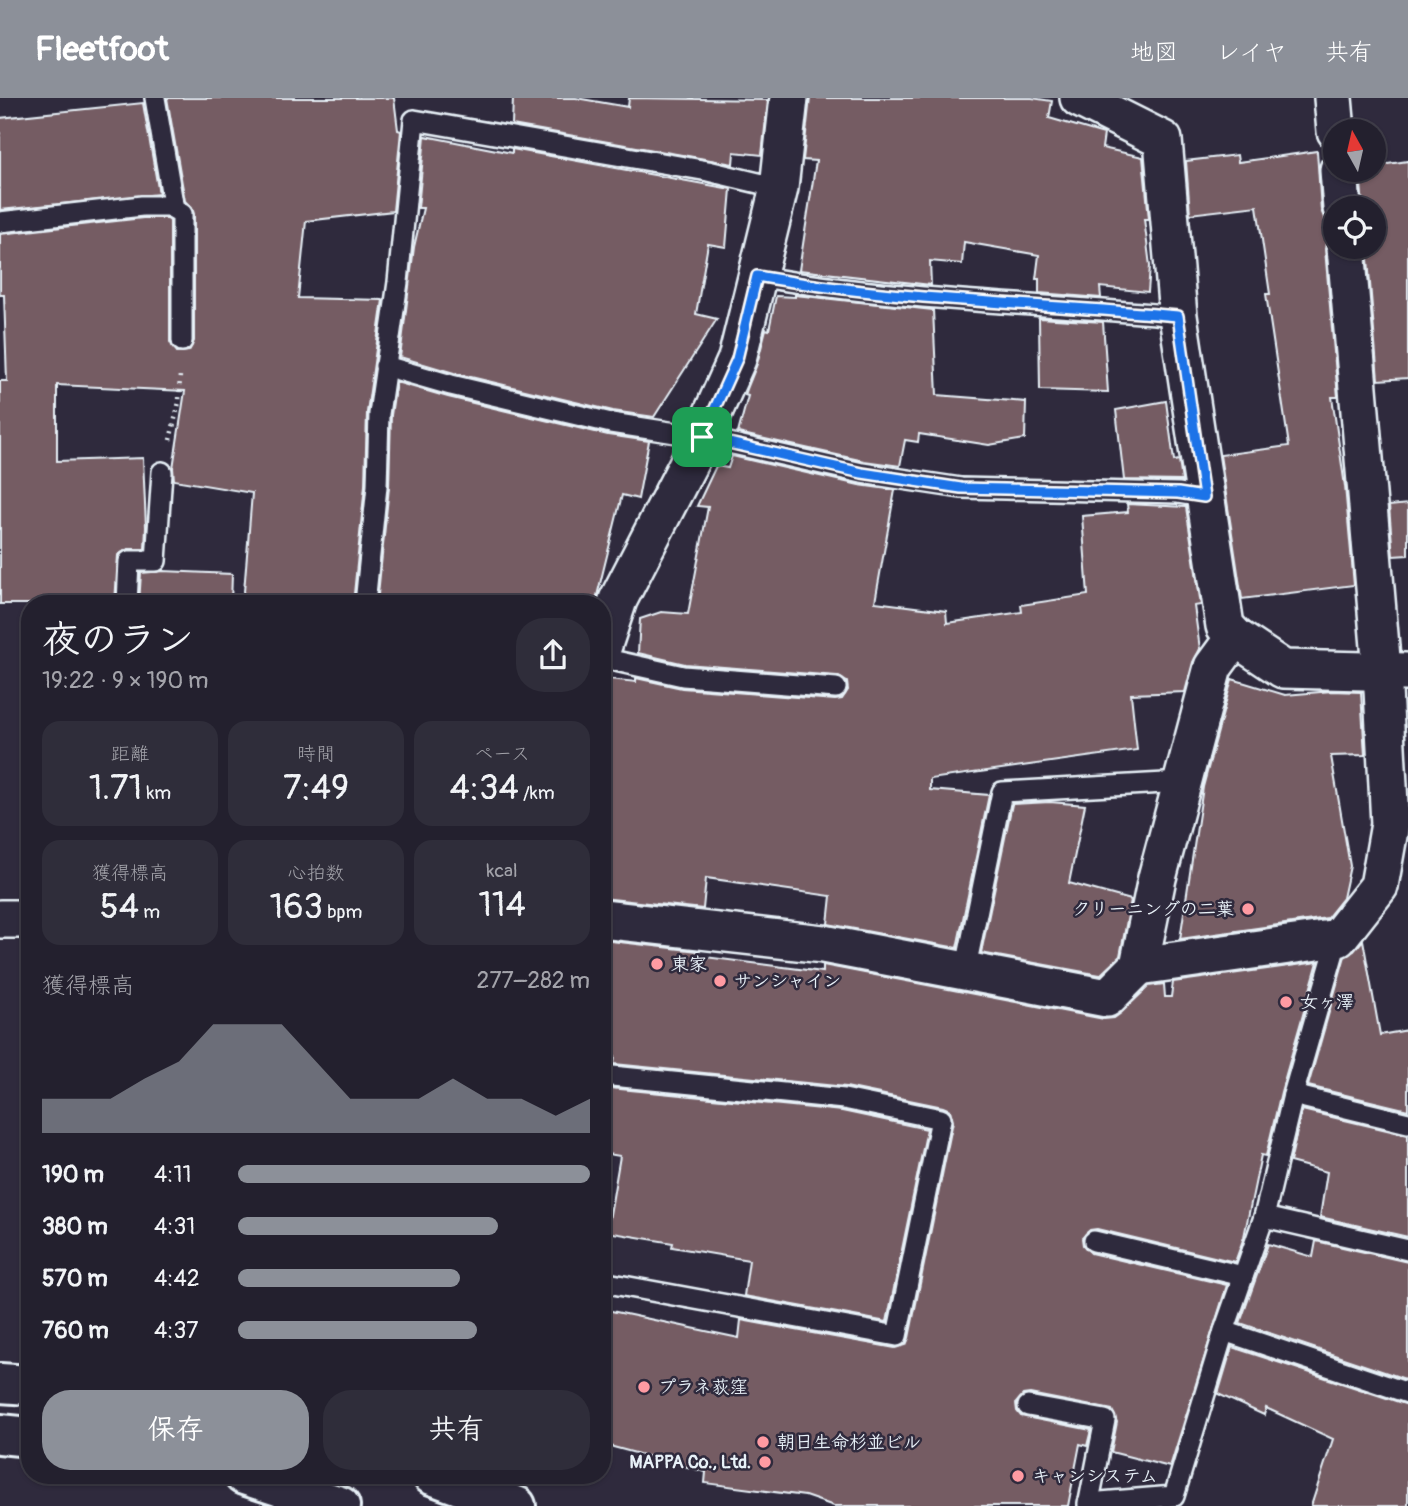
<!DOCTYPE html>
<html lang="ja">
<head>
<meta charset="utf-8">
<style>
	body { margin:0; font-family:Pangolin,"Klee One",sans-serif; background:#2f2d3a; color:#f1f3f6; height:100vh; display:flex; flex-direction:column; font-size:26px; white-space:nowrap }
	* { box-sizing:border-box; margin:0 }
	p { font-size:23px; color:#a3a3aa }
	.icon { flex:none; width:38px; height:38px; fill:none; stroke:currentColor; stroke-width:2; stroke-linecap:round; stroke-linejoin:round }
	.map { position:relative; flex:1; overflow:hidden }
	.side { position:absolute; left:21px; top:497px; width:590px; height:889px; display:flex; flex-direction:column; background:#23202e; border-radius:28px; box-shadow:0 2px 5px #0004,0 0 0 2px #403e4a }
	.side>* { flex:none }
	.needle { width:46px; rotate:352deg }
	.fabs { position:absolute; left:1323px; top:21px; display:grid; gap:14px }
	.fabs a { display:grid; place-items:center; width:63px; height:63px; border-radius:50%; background:#23202e; box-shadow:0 2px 5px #0004,0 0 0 2px #403e4a; font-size:35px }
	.pin { position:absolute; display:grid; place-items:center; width:60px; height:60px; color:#fff; margin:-30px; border-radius:14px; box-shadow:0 4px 10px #0006 }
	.round { display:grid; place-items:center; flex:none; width:74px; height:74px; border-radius:28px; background:#2f2d3a }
	.head { display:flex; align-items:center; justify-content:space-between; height:119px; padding:0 21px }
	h1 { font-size:38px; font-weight:600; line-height:52px }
	.figures { display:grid; grid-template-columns:repeat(3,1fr); gap:10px; height:119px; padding:7px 21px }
	.figures div { display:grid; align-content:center; border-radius:18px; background:#2f2d3a; text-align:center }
	.figures b { font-size:35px; font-weight:600 }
	.figures small { font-size:19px; font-weight:400 }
	.figures p { font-size:19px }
	.chart { height:196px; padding:14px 21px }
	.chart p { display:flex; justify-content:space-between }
	.chart svg { width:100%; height:126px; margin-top:7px; fill:#8c9099; opacity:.7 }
	.primary-button { display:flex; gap:14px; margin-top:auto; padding:14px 21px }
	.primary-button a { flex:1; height:80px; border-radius:28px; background:#8c9099; color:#fff; font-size:28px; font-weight:600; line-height:80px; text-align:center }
	.primary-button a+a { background:#2f2d3a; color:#f1f3f6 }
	ul { padding:0 21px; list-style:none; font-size:23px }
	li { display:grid; grid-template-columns:112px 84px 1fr; align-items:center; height:52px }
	li i { height:18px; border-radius:9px; background:#8c9099 }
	header { display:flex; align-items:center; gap:42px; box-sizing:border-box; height:98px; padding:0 35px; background:#8c9099; color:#fff }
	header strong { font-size:33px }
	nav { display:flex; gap:38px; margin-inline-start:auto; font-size:24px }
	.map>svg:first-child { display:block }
	.building { fill:#745c63; stroke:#e8f1f8; stroke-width:2 }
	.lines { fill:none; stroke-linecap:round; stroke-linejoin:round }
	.service-casing { stroke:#e8f1f8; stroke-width:24 }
	.minor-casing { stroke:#e8f1f8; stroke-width:42 }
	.primary-casing { stroke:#e8f1f8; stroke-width:44 }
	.path { stroke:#e8f1f8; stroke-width:4.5; stroke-dasharray:2 5; stroke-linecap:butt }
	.service { stroke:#2f2a3d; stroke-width:19 }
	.minor { stroke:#2f2a3d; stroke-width:37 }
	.primary { stroke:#2f2a3d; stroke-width:38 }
	.route-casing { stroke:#fff; stroke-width:14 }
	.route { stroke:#1a73e8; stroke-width:9 }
	.poi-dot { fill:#ff9aa2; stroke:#2f2a3d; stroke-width:2.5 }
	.labels { text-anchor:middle; stroke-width:5; stroke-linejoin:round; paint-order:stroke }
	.poi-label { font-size:18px; font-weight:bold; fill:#e8f1f8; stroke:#2f2a3d; text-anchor:start }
</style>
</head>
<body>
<header>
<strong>Fleetfoot</strong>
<nav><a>地図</a><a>レイヤ</a><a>共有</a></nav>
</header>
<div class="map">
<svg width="1408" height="1408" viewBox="0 0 1408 1408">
	<rect width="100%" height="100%" fill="#2f2a3d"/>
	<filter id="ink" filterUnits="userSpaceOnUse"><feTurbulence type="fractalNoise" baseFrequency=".0143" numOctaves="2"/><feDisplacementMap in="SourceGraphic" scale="14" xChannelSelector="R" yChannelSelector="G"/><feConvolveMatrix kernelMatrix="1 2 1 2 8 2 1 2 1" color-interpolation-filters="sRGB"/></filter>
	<g filter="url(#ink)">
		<g class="building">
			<polygon points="167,0 394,0 398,32 401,33 393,113 306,123 298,200 383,202 367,314 365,387 353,506 243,506 252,395 174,382 173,370 185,293 57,287 57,363 143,360 146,429 145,451 128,451 118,457 115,506 0,506 0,283 7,283 4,197 0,197 0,136 143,120 166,120 170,123 170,244 177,254 189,253 194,243 194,116 192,110 185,103"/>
			<polygon points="513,0 576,0 628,9 629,0 768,2 762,57 734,54 733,66 512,27"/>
			<polygon points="810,0 1032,0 1052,3 1049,20 1104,36 1102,50 1143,59 1149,121 1144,121 1150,168 1148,194 1100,189 1101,200 1039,195 1039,181 1036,181 1039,157 964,144 962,166 930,163 931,187 799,172 816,63 803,62"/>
			<polygon points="143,5 159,96 0,112 0,20"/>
			<polygon points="425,38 512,55 512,51 731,91 726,149 708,146 696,216 717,221 654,319 613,313 454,275 400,259 414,149 423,110 418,110"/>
			<polygon points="1317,53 1321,112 1325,122 1335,129 1327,140 1325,151 1338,299 1332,299 1345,388 1354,487 1242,501 1220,357 1289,348 1266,196 1270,196 1257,108 1190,116 1186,63 1237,57 1238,64"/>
			<polygon points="1408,63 1408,280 1378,282 1367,149 1374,149 1374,110 1363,110 1360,72 1374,72 1374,68"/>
			<polygon points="795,197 933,212 937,297 1026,304 1025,341 989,347 919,336 918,344 905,342 900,368 864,363 738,335 748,298 745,297 747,291 757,266 766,231 769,232 776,198 795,199"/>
			<polygon points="1039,220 1103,224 1108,294 1040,292"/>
			<polygon points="396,284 448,299 608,337 649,343 638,401 622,397 595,506 377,506 389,389 391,317"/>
			<polygon points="1166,303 1174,363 1179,362 1182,383 1124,382 1116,312"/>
			<polygon points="732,358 859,387 895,392 875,504 946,513 947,525 1022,514 1021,507 1088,497 1082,418 1128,414 1127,406 1186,409 1201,507 1194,508 1200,551 1193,564 1185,594 1131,596 1137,652 930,681 930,692 989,697 957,850 828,826 831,798 706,780 703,811 602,800 602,662 609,581 636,584 636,580 682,590 835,602 842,601 848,592 847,584 837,578 685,566 638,555 640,521 661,514 688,516 708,409 697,408 716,368 728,370"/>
			<polygon points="1408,406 1408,457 1393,458 1389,408"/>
			<polygon points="163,473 232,476 231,506 139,506 141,475"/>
			<polygon points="1232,581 1285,597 1332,593 1361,594 1365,657 1331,658 1350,768 1343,800 1327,820 1180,841 1203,689"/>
			<polygon points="1050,704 1085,707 1069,785 1131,802 1120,858 1100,877 981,855 1012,706"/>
			<polygon points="602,842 698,853 697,858 823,874 823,867 1104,921 1114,920 1121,915 1149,888 1164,886 1165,899 1171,899 1173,884 1318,864 1281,994 1266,1058 1261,1057 1244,1139 1235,1164 1097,1131 1090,1132 1082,1140 1083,1147 1091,1155 1227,1187 1170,1369 1111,1354 1117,1324 1112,1312 1030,1296 1023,1297 1016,1305 1017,1313 1021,1318 1091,1332 1087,1348 1080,1346 1068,1408 834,1408 805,1398 705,1385 706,1374 602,1346 602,1211 739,1240 741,1222 895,1250 906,1247 909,1240 953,1023 950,1012 943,1009 846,989 614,966 615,958 602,956"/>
			<polygon points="1363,842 1380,937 1408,932 1408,1012 1308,988 1345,858 1354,853"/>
			<polygon points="610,990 842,1013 927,1031 887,1224 744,1198 749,1162 672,1149 673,1145 607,1134 620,1058 602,1055 602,1034"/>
			<polygon points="1302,1012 1408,1037 1408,1139 1320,1119 1327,1074 1290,1064"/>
			<polygon points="1316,1143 1408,1164 1408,1282 1240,1225 1268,1146 1313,1159"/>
			<polygon points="1232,1249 1408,1307 1408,1408 1311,1408 1333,1341 1266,1310 1264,1317 1218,1296"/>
		</g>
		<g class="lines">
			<defs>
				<g id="service">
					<polyline points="155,0 174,111"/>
					<polyline points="0,124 142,108 170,108 182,116 182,243"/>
					<path d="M757 178C896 203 1038 205 1178 218"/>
					<polyline points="385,268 451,287 611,325 702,339 862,375 961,390 1178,395 1204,399"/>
					<polyline points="127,506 129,463 156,463 162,374"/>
					<polyline points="365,506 377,388 379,316 398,184 414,22 708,73 779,90"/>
					<polyline points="602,560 683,578 836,590"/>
					<polyline points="965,874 1002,694 1183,684"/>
					<polyline points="602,977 844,1001 941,1021 897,1238 602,1184"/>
					<polyline points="1293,997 1408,1025"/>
					<polyline points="1264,1119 1408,1152"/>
					<polyline points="1094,1143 1243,1178"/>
					<polyline points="1224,1233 1408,1295"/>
					<polyline points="1028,1308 1105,1322 1088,1408"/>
					<polyline points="1088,1405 1174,1398 1224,1233 1264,1119 1293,997 1338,840"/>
				</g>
				<g id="minor">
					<polyline points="1333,0 1336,33"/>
					<polyline points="1339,72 1342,110"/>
					<polyline points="1235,539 1283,571 1406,574"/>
					<polyline points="602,550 618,502 702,339 737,261 779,90 789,0"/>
					<polyline points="0,821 30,821"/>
					<polyline points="602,821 823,846 1107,900 1139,868 1157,780 1213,569 1235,539 1225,528 1178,218 1163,42 1079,0"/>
					<polyline points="1139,868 1338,840 1379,788 1390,726 1382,572 1346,149"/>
				</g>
				<g id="primary">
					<polyline points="0,1285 30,1287"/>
					<polyline points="0,1336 30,1339"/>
					<polyline points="244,1377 340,1408"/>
					<polyline points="432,1377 516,1408"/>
				</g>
			</defs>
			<use href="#service" class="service-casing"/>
			<use href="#minor" class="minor-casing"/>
			<use href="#primary" class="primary-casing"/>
			<polyline class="path" points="170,342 179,304 180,275"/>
			<use href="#service" class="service"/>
			<use href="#minor" class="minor"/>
			<use href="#primary" class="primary"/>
		</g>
	</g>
	<g class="lines" filter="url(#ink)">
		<defs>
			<path id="route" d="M757 178C896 203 1038 205 1178 218L1204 399 1178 395 961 390 862 375 702 339 737 261Z"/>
		</defs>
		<use href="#route" class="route-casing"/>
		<use href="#route" class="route"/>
	</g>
	<g class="poi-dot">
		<circle cx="1248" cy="811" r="7"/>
		<circle cx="657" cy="866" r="7"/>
		<circle cx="720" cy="883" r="7"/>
		<circle cx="1286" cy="904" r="7"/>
		<circle cx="644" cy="1289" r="7"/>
		<circle cx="763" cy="1344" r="7"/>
		<circle cx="765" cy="1364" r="7"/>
		<circle cx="1018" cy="1378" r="7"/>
	</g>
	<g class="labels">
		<g class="poi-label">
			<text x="1234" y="817" text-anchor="end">クリーニングの二葉</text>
			<text x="671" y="872">東家</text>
			<text x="734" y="889">サンシャイン</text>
			<text x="1300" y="910">女ヶ澤</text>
			<text x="658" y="1295">プラネ荻窪</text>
			<text x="777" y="1350">朝日生命杉並ビル</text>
			<text x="751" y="1370" text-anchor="end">MAPPA Co., Ltd.</text>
			<text x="1032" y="1384">キャンシステム</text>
		</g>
	</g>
</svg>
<div class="fabs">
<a><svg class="needle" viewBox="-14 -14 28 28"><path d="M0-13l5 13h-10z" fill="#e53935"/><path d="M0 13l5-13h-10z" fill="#a3a3aa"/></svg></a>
<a><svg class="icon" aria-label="locate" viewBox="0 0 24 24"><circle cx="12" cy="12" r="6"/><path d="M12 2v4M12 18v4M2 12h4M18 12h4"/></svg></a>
</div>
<div class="pin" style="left:702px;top:339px;background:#1e9e55"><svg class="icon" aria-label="arrive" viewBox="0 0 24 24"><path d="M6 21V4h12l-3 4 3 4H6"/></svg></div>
<section class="side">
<div class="head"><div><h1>夜のラン</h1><p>19:22 · 9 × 190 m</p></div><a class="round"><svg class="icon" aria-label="share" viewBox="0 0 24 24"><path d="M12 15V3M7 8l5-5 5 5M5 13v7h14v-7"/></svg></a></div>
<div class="figures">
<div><p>距離</p><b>1.71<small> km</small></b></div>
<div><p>時間</p><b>7:49</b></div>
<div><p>ペース</p><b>4:34<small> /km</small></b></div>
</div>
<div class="figures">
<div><p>獲得標高</p><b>54<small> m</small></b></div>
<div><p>心拍数</p><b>163<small> bpm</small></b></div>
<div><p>kcal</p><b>114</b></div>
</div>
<div class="chart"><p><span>獲得標高</span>277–282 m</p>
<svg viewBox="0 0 160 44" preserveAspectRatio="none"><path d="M0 44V32L10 32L20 32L30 25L40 19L50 6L60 6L70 6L80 19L90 32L100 32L110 32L120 25L130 32L140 32L150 38L160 32V44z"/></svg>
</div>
<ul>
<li><b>190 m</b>4:11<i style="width:100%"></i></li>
<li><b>380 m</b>4:31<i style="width:74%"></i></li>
<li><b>570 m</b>4:42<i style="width:63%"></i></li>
<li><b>760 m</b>4:37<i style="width:68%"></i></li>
</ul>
<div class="primary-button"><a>保存</a><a>共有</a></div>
</section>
</div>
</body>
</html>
